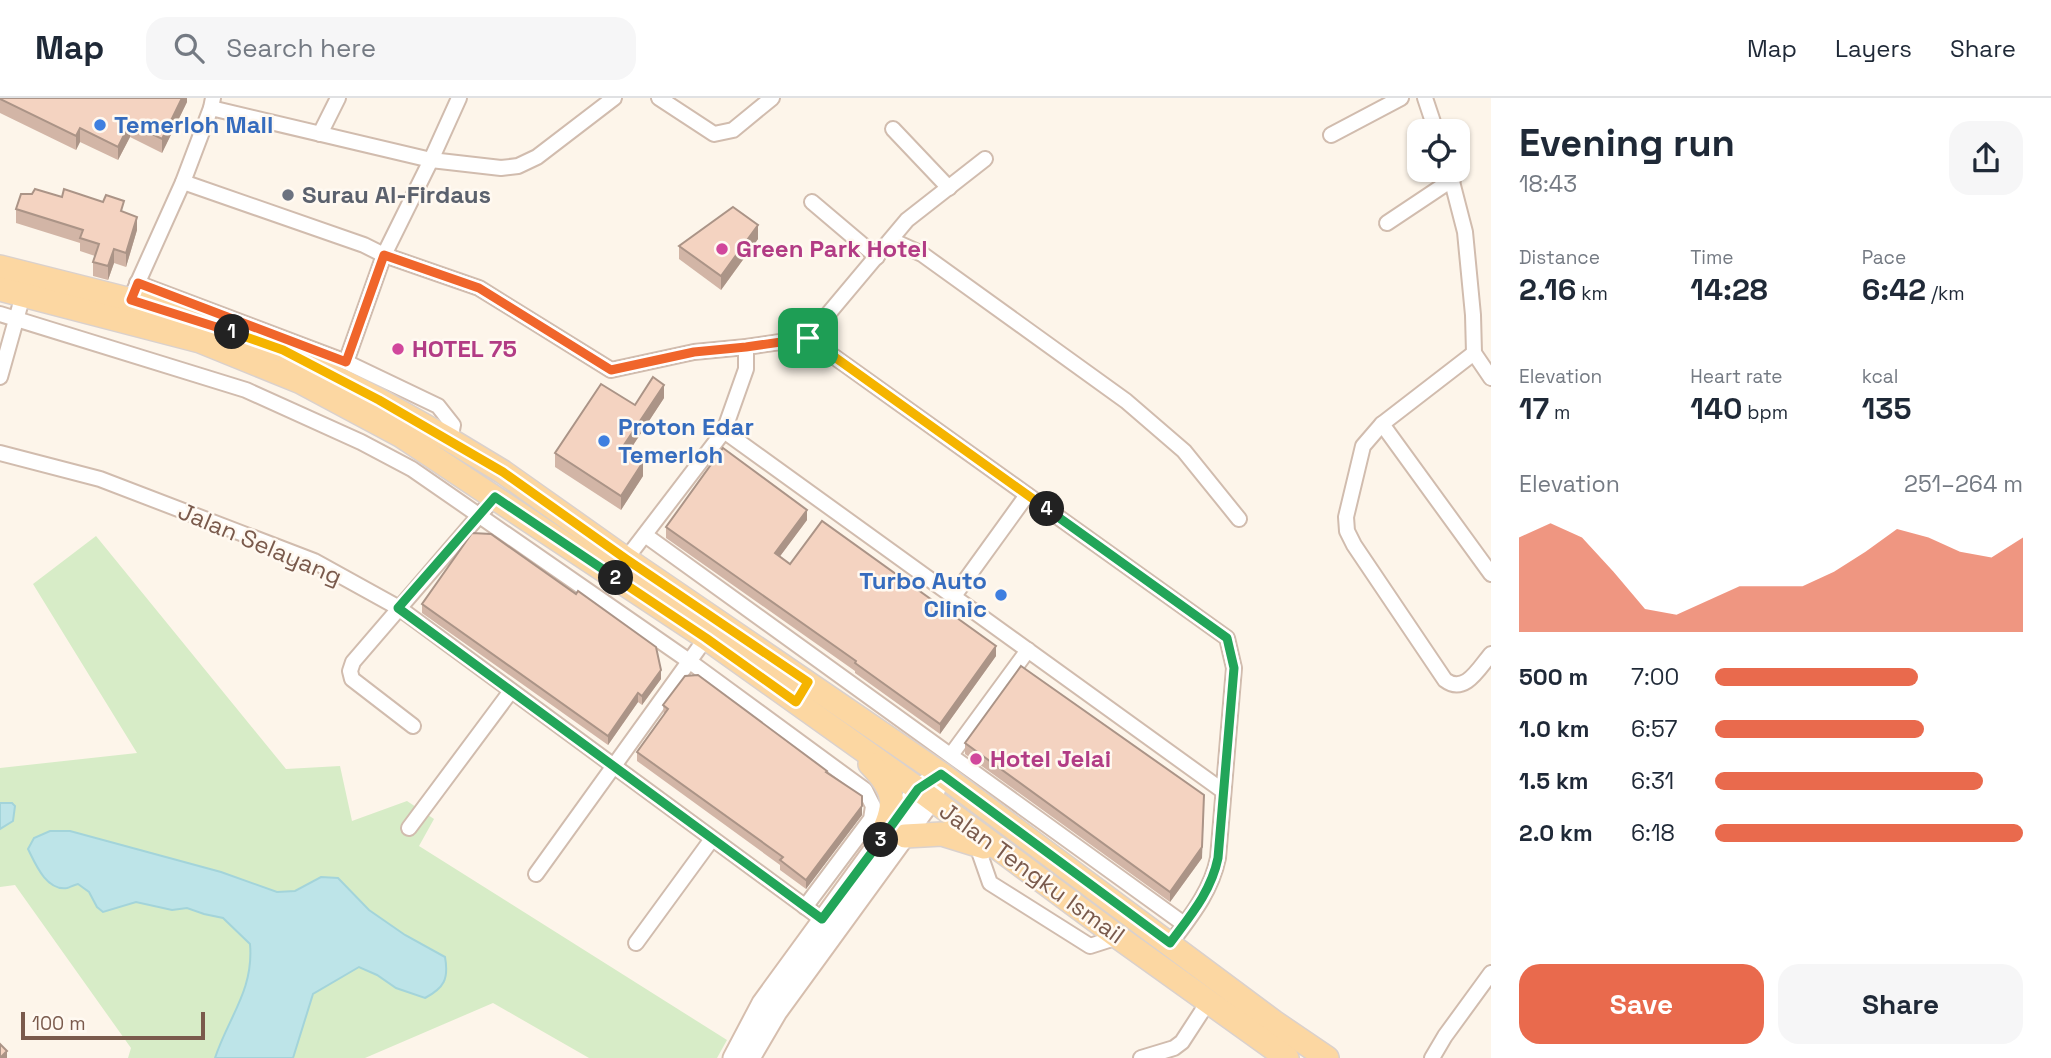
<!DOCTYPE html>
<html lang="en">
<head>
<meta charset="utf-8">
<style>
	body { margin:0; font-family:"Space Grotesk",sans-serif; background:#f6f6f7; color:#1f2937; height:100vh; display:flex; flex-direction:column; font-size:26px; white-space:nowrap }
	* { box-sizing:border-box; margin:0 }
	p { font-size:23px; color:#747a83 }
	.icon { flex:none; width:38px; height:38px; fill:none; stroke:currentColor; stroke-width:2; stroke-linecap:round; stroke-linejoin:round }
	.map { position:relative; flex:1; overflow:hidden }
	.sheet { display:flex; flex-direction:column; background:#fff; width:560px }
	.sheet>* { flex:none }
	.fabs { position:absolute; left:1407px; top:21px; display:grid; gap:14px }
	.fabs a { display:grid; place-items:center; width:63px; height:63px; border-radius:14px; background:#fff; box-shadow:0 2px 5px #0004; font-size:35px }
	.scale { position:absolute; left:21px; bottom:18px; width:184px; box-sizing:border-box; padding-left:7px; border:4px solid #7a5a4c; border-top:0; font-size:19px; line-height:24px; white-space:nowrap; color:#7a5a4c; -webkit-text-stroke:5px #fff9f1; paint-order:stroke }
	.pin { position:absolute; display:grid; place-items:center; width:60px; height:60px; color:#fff; margin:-30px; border-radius:14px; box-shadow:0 4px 10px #0006 }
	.km { position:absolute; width:35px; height:35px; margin:-18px; border-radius:50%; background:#222; color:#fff; font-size:19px; line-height:35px; text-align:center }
	.round { display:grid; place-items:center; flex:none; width:74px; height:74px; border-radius:21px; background:#f6f6f7 }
	.summary { display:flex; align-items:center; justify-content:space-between; height:119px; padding:0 28px }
	h1 { font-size:38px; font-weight:600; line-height:52px }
	.metrics { display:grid; grid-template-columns:repeat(3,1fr); gap:10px; height:119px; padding:7px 28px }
	.metrics div { display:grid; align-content:center }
	.metrics b { font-size:30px; font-weight:600 }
	.metrics small { font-size:19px; font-weight:400 }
	.metrics p { font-size:19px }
	.chart { height:196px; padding:14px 28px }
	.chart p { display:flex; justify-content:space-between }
	.chart svg { width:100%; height:126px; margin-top:7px; fill:#e96a4d; opacity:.7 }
	.action { display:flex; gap:14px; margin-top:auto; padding:14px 28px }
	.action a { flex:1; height:80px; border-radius:21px; background:#e96a4d; color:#fff; font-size:28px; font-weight:600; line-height:80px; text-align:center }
	.action a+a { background:#f6f6f7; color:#1f2937 }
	ul { padding:0 28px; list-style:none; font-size:23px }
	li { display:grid; grid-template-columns:112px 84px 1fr; align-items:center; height:52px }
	li i { height:18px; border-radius:9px; background:#e96a4d }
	header { display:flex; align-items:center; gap:42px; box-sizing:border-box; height:98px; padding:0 35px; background:#fff; border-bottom:2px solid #e0e1e3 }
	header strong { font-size:33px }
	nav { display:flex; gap:38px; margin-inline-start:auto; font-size:24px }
	.search { width:490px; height:63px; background:#f6f6f7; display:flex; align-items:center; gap:18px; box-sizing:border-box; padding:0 24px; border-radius:21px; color:#747a83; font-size:26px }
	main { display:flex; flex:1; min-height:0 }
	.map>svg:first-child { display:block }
	.green { fill:#d7ecc7 }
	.water { fill:#bde4e8; stroke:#a3d4da; stroke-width:2 }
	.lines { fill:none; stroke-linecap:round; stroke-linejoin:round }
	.street-casing { stroke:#d1bcae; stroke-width:18 }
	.secondary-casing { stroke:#d6beae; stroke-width:23 }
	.primary-casing { stroke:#dad1cd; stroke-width:26 }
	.street { stroke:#fff; stroke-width:14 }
	.secondary { stroke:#fff; stroke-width:19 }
	.primary { stroke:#fcd7a2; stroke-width:23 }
	.wall { fill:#d2b5a6 }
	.shaded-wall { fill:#ab9487 }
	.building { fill:#f4d3c1; stroke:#ab9487; stroke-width:2 }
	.split-1-casing { stroke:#fff; stroke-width:14 }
	.split-2-casing { stroke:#fff; stroke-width:14 }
	.split-3-casing { stroke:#fff; stroke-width:14 }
	.split-4-casing { stroke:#fff; stroke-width:14 }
	.split-5-casing { stroke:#fff; stroke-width:14 }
	.split-1 { stroke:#f0652b; stroke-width:9 }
	.split-2 { stroke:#f5b400; stroke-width:9 }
	.split-3 { stroke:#22a559; stroke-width:9 }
	.split-4 { stroke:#22a559; stroke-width:9 }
	.split-5 { stroke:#f5b400; stroke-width:9 }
	.shop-dot { fill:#3f7fe0; stroke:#fff9f1; stroke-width:2.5 }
	.worship-dot { fill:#6b7280; stroke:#fff9f1; stroke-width:2.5 }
	.hotel-dot { fill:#d1479c; stroke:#fff9f1; stroke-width:2.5 }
	.labels { text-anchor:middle; stroke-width:5; stroke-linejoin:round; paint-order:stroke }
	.shop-label { font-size:24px; font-weight:bold; fill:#366cbe; stroke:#fff9f1; text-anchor:start }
	.worship-label { font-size:24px; font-weight:bold; fill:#5b616d; stroke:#fff9f1; text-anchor:start }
	.hotel-label { font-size:24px; font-weight:bold; fill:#b23c85; stroke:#fff9f1; text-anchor:start }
	.street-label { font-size:24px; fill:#7a5a4c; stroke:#fff9f1 }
</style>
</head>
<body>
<header>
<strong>Map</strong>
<div class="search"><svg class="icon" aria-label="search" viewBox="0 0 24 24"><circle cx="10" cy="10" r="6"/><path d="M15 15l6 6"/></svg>Search here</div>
<nav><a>Map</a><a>Layers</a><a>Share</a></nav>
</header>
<main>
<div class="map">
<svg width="1491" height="960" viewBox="0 0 1491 960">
	<rect width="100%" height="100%" fill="#fdf5ea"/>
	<polygon class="green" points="96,438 286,671 340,668 352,723 407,703 434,721 419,748 727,942 717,960 589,960 493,905 365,960 128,960 131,950 15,787 0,789 0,670 137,655 33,486"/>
	<g class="water">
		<polygon points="0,705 12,705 15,708 13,723 0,731"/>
		<path d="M50 733H70L221 774 277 794 295 793 321 779 338 780 369 812 405 837 445 859C449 881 444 890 425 900L396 890 377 877 359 869 313 896 293 960H215C228 920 254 892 250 846L223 820 204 816 187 810 172 812 136 804 103 814 97 809 89 794 78 786C74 787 70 789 67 790 46 793 35 765 28 751L34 740Z"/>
	</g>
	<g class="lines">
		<defs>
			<g id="street">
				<polyline points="659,0 714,36 733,32 772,0"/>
				<polyline points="1425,0 1436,33"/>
				<polyline points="211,10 431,62 501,70 518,68 537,59 614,0"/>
				<polyline points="893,31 949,90"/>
				<polyline points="320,36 338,0"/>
				<polyline points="1331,37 1401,0"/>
				<polyline points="1449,72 1465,134 1473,217 1474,255 1491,280"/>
				<path d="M183 84 364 147 384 157 479 190 611 272 694 254 746 249 808 240 1227 540 1234 570 1218 760C1211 794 1190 819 1170 846"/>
				<polyline points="812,104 877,159"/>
				<polyline points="1387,125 1453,81"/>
				<polyline points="891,142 922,156 1126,303 1184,353 1239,421"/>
				<polyline points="137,185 346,264 438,308 453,327 450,342"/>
				<polyline points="134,193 183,84 211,10 213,0"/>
				<polyline points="0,216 246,292 361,344 412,371 689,563 865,692 873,708 871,721 805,809"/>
				<polyline points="808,240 907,122 985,61"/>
				<path d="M1474 255 1382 326 1363 348 1346 419 1347 433 1354 447 1445 582C1465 597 1479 570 1491 556"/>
				<polyline points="346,264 384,157 431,62 459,0"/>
				<polyline points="0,279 23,197"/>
				<polyline points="1382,326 1491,476"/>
				<polyline points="724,333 1223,693"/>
				<polyline points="0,355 100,381 314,463 399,510 830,827"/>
				<polyline points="645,437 1184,826"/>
				<polyline points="626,461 724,333 746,271 746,249"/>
				<polyline points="954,498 1027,397"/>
				<polyline points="413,628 352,581 350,573 353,564 495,399"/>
				<polyline points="951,657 1028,552"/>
				<polyline points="409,730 511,593"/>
				<polyline points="976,745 990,785 1090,848 1118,839"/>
				<polyline points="536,776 706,540"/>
				<polyline points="636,845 712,741"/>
				<polyline points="1141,960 1174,950 1182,944 1208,904"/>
				<polyline points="1432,960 1445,938 1491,875"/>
			</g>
			<g id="secondary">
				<polyline points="733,960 762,905 918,691 941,676"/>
				<polyline points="750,960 777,914 932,701 937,687"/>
			</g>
			<g id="primary">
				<polyline points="0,169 131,202 200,223 283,252 379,302 450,342 503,374 626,461 941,676 1274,924 1327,960"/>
				<polyline points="0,191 200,243 301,284 400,337 706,540 918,691 1118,839 1287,960"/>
				<path d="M870 666C901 698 894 709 878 747"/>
				<polyline points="905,738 942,736 984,749"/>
			</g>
		</defs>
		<use href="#street" class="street-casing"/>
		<use href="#secondary" class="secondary-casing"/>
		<use href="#primary" class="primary-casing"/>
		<use href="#street" class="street"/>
		<use href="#secondary" class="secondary"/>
		<use href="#primary" class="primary"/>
	</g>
	<g class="wall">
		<polygon points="0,0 187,0 187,4 162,55 130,39 118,62 80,44 76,52 0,15"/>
		<polygon points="62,99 124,114 137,132 126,169 114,165 108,182 93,178 93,164 95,158 80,153 80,145 16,125 16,111"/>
		<polygon points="758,141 721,192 679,161 679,148"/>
		<polygon points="664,300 628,355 643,378 621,412 555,369 555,355 635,307"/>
		<polygon points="807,422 780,458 790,466 996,558 940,636 855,575 855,573 666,440 666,429"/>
		<polygon points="422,506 661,581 642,607 638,604 608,647 422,515"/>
		<polygon points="663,607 827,675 862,717 806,791 780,772 780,767 637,663 637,654 664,617"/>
		<polygon points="965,645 1202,760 1170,804 965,656"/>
	</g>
	<g class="shaded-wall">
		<polygon points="182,0 187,0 187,4 162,55 162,41"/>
		<polygon points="130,25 130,39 118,62 118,49"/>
		<polygon points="80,30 80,44 76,52 76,38"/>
		<polygon points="137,119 137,132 126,169 126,155"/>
		<polygon points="758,127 758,141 721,192 721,178"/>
		<polygon points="114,151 114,165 108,182 108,168"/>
		<polygon points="664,287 664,300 622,364 622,350"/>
		<polygon points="643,364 643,378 621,412 621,398"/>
		<polygon points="807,412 807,422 775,465 775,455"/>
		<polygon points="996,548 996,558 940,636 940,626"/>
		<polygon points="661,572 661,581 642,607 642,598"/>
		<polygon points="638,595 638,604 608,647 608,638"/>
		<polygon points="862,708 862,717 806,791 806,782"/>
		<polygon points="1204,708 1202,760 1170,804 1170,794"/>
		<polygon points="7,953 7,960 0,960"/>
	</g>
	<g class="building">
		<polygon points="0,0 182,0 162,41 130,25 118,49 80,30 76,38 0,1"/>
		<polygon points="35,91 62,99 64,91 103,104 106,97 124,103 121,113 137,119 126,155 114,151 108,168 93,164 99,146 80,140 83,132 16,111 21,96 32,96"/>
		<polygon points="733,109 758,127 721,178 679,148"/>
		<polygon points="653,279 664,287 622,350 643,364 621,398 555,355 601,286 635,307"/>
		<polygon points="723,350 807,412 775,455 790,466 822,423 996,548 940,626 855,565 856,563 666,429"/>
		<polygon points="472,435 491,436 576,496 578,493 656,549 661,572 642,598 638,595 608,638 422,506"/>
		<polygon points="1021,568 1204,697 1202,749 1170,794 965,645"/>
		<polygon points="698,577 827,673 826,674 862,698 862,708 806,782 780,762 783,759 637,654 668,611 663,607 685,578"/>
		<polygon points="0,946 7,953 0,960"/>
	</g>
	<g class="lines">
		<defs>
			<polyline id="split-1" points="232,234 131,202 138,185 346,264 384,157 479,190 611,272 694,254 746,249 808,240"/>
			<polyline id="split-2" points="232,234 283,252 379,302 503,374 626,461 808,584 796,604 706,540 616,480"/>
			<polyline id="split-3" points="616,480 495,399 398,510 822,821 881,742"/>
			<path id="split-4" d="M881 742 918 691 941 676 1170 845C1190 818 1211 794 1218 760L1234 570 1227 540 1047 411"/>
			<polyline id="split-5" points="808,240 1047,411"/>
		</defs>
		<use href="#split-1" class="split-1-casing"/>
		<use href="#split-2" class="split-2-casing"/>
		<use href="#split-3" class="split-3-casing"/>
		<use href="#split-4" class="split-4-casing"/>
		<use href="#split-5" class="split-5-casing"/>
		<use href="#split-1" class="split-1"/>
		<use href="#split-2" class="split-2"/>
		<use href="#split-3" class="split-3"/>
		<use href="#split-4" class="split-4"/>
		<use href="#split-5" class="split-5"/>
	</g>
	<g class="shop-dot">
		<circle cx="100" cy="27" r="7"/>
		<circle cx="604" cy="343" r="7"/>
		<circle cx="1001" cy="497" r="7"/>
	</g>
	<circle class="worship-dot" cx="288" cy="97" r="7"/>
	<g class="hotel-dot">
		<circle cx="722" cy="151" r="7"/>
		<circle cx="398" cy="251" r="7"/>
		<circle cx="976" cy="661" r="7"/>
	</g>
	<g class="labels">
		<g class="shop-label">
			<text x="114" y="35">Temerloh Mall</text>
			<text x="618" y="337">Proton Edar<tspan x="618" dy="28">Temerloh</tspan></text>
			<text x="987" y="491" text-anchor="end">Turbo Auto<tspan x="987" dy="28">Clinic</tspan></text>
		</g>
		<g class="worship-label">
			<text x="302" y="105">Surau Al-Firdaus</text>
		</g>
		<g class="hotel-label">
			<text x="736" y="159">Green Park Hotel</text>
			<text x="412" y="259">HOTEL 75</text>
			<text x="990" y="669">Hotel Jelai</text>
		</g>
		<g class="street-label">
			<text transform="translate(260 446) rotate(23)" y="8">Jalan Selayang</text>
			<text transform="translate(1032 775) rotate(36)" y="8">Jalan Tengku Ismail</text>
		</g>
	</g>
</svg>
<div class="fabs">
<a><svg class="icon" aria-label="locate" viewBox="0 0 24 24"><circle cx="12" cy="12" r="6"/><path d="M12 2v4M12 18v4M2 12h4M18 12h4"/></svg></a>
</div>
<div class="scale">100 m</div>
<div class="pin" style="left:808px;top:240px;background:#1e9e55"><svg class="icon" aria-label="arrive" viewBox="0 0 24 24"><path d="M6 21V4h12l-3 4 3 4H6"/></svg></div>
<b class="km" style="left:232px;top:234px">1</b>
<b class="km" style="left:616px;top:480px">2</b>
<b class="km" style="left:881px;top:742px">3</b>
<b class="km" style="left:1047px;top:411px">4</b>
</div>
<section class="sheet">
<div class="summary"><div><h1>Evening run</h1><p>18:43</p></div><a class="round"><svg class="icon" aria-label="share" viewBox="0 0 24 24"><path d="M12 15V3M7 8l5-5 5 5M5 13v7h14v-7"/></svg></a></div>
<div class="metrics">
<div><p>Distance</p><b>2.16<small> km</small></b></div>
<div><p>Time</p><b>14:28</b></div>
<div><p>Pace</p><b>6:42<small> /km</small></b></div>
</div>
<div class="metrics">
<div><p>Elevation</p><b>17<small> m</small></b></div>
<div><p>Heart rate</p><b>140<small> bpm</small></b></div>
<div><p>kcal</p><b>135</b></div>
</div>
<div class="chart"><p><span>Elevation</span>251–264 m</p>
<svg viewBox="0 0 160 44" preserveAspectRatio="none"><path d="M0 44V11L10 6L20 11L30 23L40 36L50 38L60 33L70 28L80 28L90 28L100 23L110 16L120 8L130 11L140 16L150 18L160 11V44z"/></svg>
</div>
<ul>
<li><b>500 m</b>7:00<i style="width:66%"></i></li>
<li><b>1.0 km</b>6:57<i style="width:68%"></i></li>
<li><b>1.5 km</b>6:31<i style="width:87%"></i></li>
<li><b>2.0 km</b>6:18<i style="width:100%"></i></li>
</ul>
<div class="action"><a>Save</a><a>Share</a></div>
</section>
</main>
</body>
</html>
